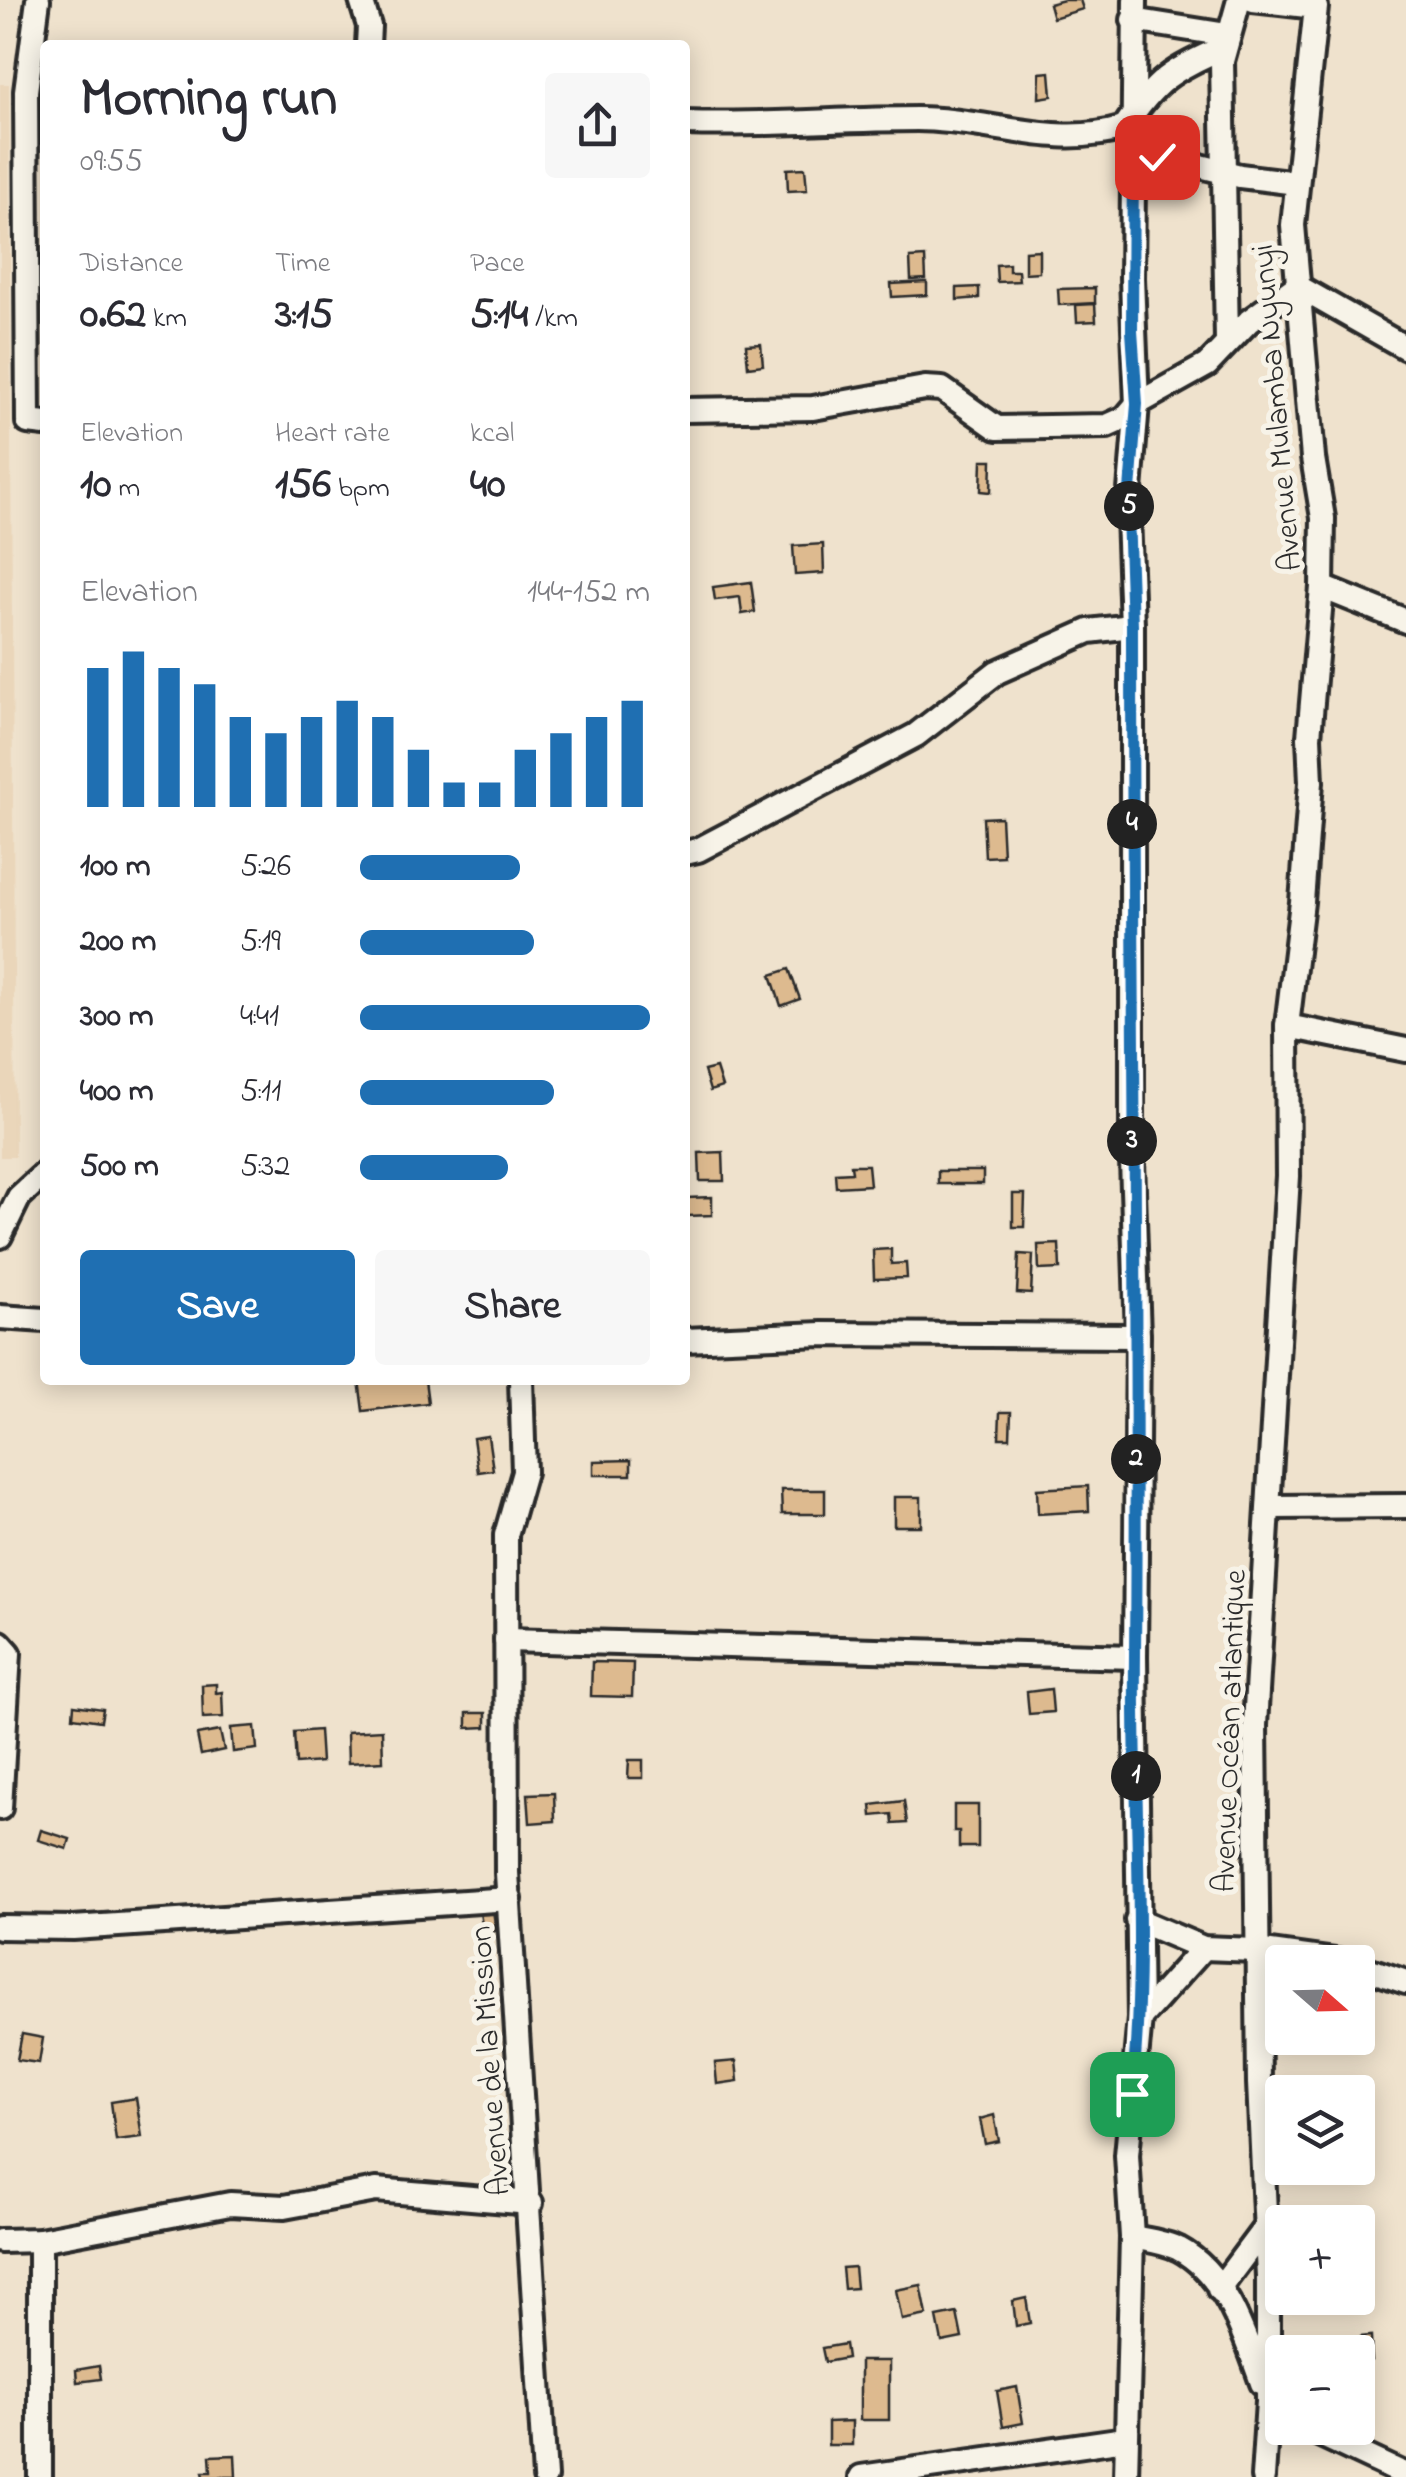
<!DOCTYPE html>
<html lang="en">
<head>
<meta charset="utf-8">
<style>
	body { margin:0; font-family:"Indie Flower",sans-serif; background:#f7f7f7; color:#2b2b33; height:100vh; display:flex; flex-direction:column; font-size:38px; white-space:nowrap }
	* { box-sizing:border-box; margin:0 }
	p { font-size:32px; color:#7c7c81 }
	.icon { flex:none; width:55px; height:55px; fill:none; stroke:currentColor; stroke-width:2; stroke-linecap:round; stroke-linejoin:round }
	.map { position:relative; flex:1; overflow:hidden }
	.side { position:absolute; left:40px; top:40px; width:650px; height:1345px; display:flex; flex-direction:column; background:#fff; border-radius:10px; box-shadow:0 5px 25px #0003 }
	.side>* { flex:none }
	.needle { width:65px; rotate:110deg }
	.buttons { position:absolute; left:1265px; top:1945px; display:grid; gap:20px }
	.buttons a { display:grid; place-items:center; width:110px; height:110px; border-radius:10px; background:#fff; box-shadow:0 5px 25px #0003; font-size:50px }
	.pin { position:absolute; display:grid; place-items:center; width:85px; height:85px; color:#fff; margin:-42px; border-radius:20px; box-shadow:0 5px 15px #0006 }
	.km { position:absolute; width:50px; height:50px; margin:-25px; border-radius:50%; background:#222; color:#fff; font-size:28px; line-height:50px; text-align:center }
	.round { display:grid; place-items:center; flex:none; width:105px; height:105px; border-radius:10px; background:#f7f7f7 }
	.overview { display:flex; align-items:center; justify-content:space-between; height:170px; padding:0 40px }
	h1 { font-size:55px; font-weight:800; line-height:75px }
	.stats { display:grid; grid-template-columns:repeat(3,1fr); gap:15px; height:170px; padding:10px 40px }
	.stats div { display:grid; align-content:center }
	.stats b { font-size:42px; font-weight:800 }
	.stats small { font-size:28px; font-weight:400 }
	.stats p { font-size:28px }
	.chart { height:280px; padding:20px 40px }
	.chart p { display:flex; justify-content:space-between }
	.chart svg { width:100%; height:180px; margin-top:10px; stroke:#1f6fb2; stroke-width:6 }
	.button { display:flex; gap:20px; margin-top:auto; padding:20px 40px }
	.button a { flex:1; height:115px; border-radius:10px; background:#1f6fb2; color:#fff; font-size:40px; font-weight:800; line-height:115px; text-align:center }
	.button a+a { background:#f7f7f7; color:#2b2b33 }
	ul { padding:0 40px; list-style:none; font-size:32px }
	li { display:grid; grid-template-columns:160px 120px 1fr; align-items:center; height:75px }
	li i { height:25px; border-radius:12px; background:#1f6fb2 }
	.map>svg:first-child { display:block }
	.built { fill:#ead6ba }
	.building { fill:#ddba8f; stroke:#2b2b2b; stroke-width:2.5 }
	.lines { fill:none; stroke-linecap:round; stroke-linejoin:round }
	.street-casing { stroke:#2b2b2b; stroke-width:30 }
	.street { stroke:#f7f3e8; stroke-width:22 }
	.route-casing { stroke:#fff; stroke-width:20 }
	.route { stroke:#1f6fb2; stroke-width:12 }
	.labels { text-anchor:middle; stroke-width:10; stroke-linejoin:round; paint-order:stroke }
	.street-label { font-size:32px; fill:#2b2b2b; stroke:#f7f3e8 }
</style>
</head>
<body>
<div class="map">
<svg width="1406" height="2477" viewBox="0 0 1406 2477">
	<rect width="100%" height="100%" fill="#efe2cd"/>
	<filter id="ink" filterUnits="userSpaceOnUse"><feTurbulence type="fractalNoise" baseFrequency=".01" numOctaves="2"/><feDisplacementMap in="SourceGraphic" scale="20" xChannelSelector="R" yChannelSelector="G"/><feConvolveMatrix kernelMatrix="1 2 1 2 8 2 1 2 1" color-interpolation-filters="sRGB"/></filter>
	<g filter="url(#ink)">
		<polygon class="built" points="0,84 9,84 15,1157 0,1157"/>
		<g class="building">
			<polygon points="1064,0 1080,0 1083,9 1053,18 1049,4"/>
			<polygon points="1050,72 1052,96 1039,98 1040,73"/>
			<polygon points="805,168 807,190 788,191 787,169"/>
			<polygon points="1039,250 1039,272 1025,273 1025,251"/>
			<polygon points="925,257 926,279 911,280 910,258"/>
			<polygon points="1009,264 1009,271 1018,271 1019,281 997,282 996,265"/>
			<polygon points="927,282 927,295 892,297 891,284"/>
			<polygon points="979,287 979,298 957,300 957,288"/>
			<polygon points="1095,288 1095,303 1059,305 1058,289"/>
			<polygon points="1095,304 1096,321 1077,322 1076,305"/>
			<polygon points="761,344 763,365 748,367 746,345"/>
			<polygon points="982,460 992,460 991,492 981,491"/>
			<polygon points="823,544 824,573 795,575 793,546"/>
			<polygon points="751,582 755,612 742,614 740,597 715,600 713,587"/>
			<polygon points="1001,817 1003,856 985,857 983,818"/>
			<polygon points="789,969 800,999 781,1006 771,975"/>
			<polygon points="716,1068 722,1087 710,1091 704,1071"/>
			<polygon points="723,1152 724,1181 700,1181 699,1153"/>
			<polygon points="851,1165 868,1165 870,1185 836,1187 835,1173 852,1172"/>
			<rect x="938" y="1171" width="45" height="13"/>
			<polygon points="1013,1194 1025,1194 1024,1227 1013,1227"/>
			<polygon points="712,1197 712,1215 687,1216 686,1198"/>
			<polygon points="1059,1244 1060,1269 1039,1270 1038,1245"/>
			<polygon points="891,1249 891,1264 906,1263 907,1278 874,1279 873,1250"/>
			<polygon points="1019,1254 1033,1255 1031,1294 1017,1293"/>
			<polygon points="359,1380 425,1380 428,1403 363,1411"/>
			<polygon points="1000,1412 1011,1412 1010,1438 999,1438"/>
			<polygon points="488,1436 493,1470 478,1472 473,1438"/>
			<polygon points="631,1460 631,1475 594,1475 594,1461"/>
			<polygon points="1088,1486 1089,1511 1038,1514 1037,1489"/>
			<polygon points="781,1490 825,1490 825,1514 782,1514"/>
			<rect x="894" y="1497" width="27" height="29"/>
			<polygon points="592,1662 633,1663 632,1697 591,1696"/>
			<polygon points="216,1684 216,1693 222,1692 223,1717 203,1718 202,1685"/>
			<polygon points="1051,1689 1053,1712 1029,1714 1027,1692"/>
			<polygon points="74,1705 103,1709 101,1721 73,1717"/>
			<polygon points="467,1713 486,1713 486,1727 467,1728"/>
			<polygon points="255,1726 257,1749 233,1752 231,1728"/>
			<polygon points="319,1730 321,1762 296,1764 294,1732"/>
			<polygon points="382,1730 383,1761 348,1763 347,1732"/>
			<polygon points="220,1731 224,1750 201,1755 197,1735"/>
			<polygon points="629,1760 643,1760 643,1778 628,1778"/>
			<polygon points="554,1793 555,1821 530,1823 528,1794"/>
			<polygon points="904,1801 907,1823 893,1824 892,1814 872,1816 871,1805"/>
			<polygon points="954,1805 978,1805 978,1847 959,1847 959,1831 954,1831"/>
			<polygon points="41,1830 70,1839 67,1849 38,1840"/>
			<polygon points="493,1910 496,1931 483,1933 480,1912"/>
			<polygon points="22,2034 43,2038 39,2063 17,2060"/>
			<polygon points="736,2061 738,2081 717,2084 715,2063"/>
			<polygon points="136,2098 142,2137 116,2140 111,2102"/>
			<polygon points="994,2115 999,2141 985,2144 980,2119"/>
			<polygon points="854,2267 856,2288 844,2289 842,2268"/>
			<polygon points="921,2285 927,2315 902,2320 896,2290"/>
			<polygon points="1026,2298 1030,2323 1016,2326 1013,2301"/>
			<polygon points="957,2313 962,2338 942,2342 937,2317"/>
			<polygon points="1371,2336 1372,2360 1362,2361 1361,2337"/>
			<polygon points="845,2344 847,2358 825,2362 822,2348"/>
			<rect x="860" y="2361" width="29" height="59"/>
			<polygon points="99,2366 101,2379 77,2382 76,2370"/>
			<polygon points="1017,2387 1023,2423 1003,2427 997,2391"/>
			<polygon points="852,2421 852,2445 828,2445 828,2422"/>
			<polygon points="235,2455 236,2477 204,2477 203,2472 211,2472 210,2456"/>
		</g>
		<g class="lines">
			<defs>
				<g id="street">
					<polyline points="38,0 26,91 28,422 45,424"/>
					<polyline points="361,0 369,26 368,45"/>
					<polyline points="1253,0 1316,7 1293,225 1313,458 1323,518 1322,587 1309,737 1311,782 1302,902 1287,1026 1288,1176 1255,1725 1259,2083 1268,2277 1268,2401 1263,2477"/>
					<polyline points="1133,20 1227,35"/>
					<path d="M685 123C762 126 840 119 917 119 988 119 1054 149 1124 128 1156 79 1171 71 1224 47"/>
					<polyline points="1133,149 1240,176 1297,183"/>
					<polyline points="1227,341 1222,61 1239,0"/>
					<polyline points="685,410 813,408 925,388 942,389 997,428 1107,426 1125,418 1137,404 1207,365 1249,321 1297,286 1406,348"/>
					<polyline points="1322,587 1406,621"/>
					<polyline points="685,853 698,850 916,735 997,672 1089,631 1132,626"/>
					<polyline points="1287,1026 1406,1050"/>
					<polyline points="0,1236 19,1197 45,1173"/>
					<polyline points="0,1317 45,1320"/>
					<polyline points="685,1340 822,1334 1138,1336"/>
					<polyline points="521,1380 524,1472 506,1535 507,1873 545,2477"/>
					<polyline points="1269,1507 1406,1506"/>
					<polyline points="506,1640 1135,1657"/>
					<polyline points="0,1643 9,1653 0,1808"/>
					<polyline points="1137,1920 1203,1948 1256,1950 1343,1962"/>
					<polyline points="0,1927 73,1928 510,1899"/>
					<polyline points="1358,1966 1406,1982"/>
					<polyline points="1140,2018 1203,1948"/>
					<path d="M1132 2237C1147 2240 1165 2242 1179 2249 1226 2274 1245 2336 1262 2383"/>
					<polyline points="40,2240 40,2477"/>
					<polyline points="0,2241 40,2240 230,2204 284,2207 376,2190 531,2203"/>
					<polyline points="1219,2289 1266,2226"/>
					<polyline points="1306,2428 1406,2475"/>
					<polyline points="861,2477 1125,2439"/>
					<polyline points="1126,2477 1132,2237 1127,2155 1140,2018 1135,1657 1138,1336 1132,1161 1132,626 1128,515 1137,404 1132,278 1135,0"/>
				</g>
			</defs>
			<use href="#street" class="street-casing"/>
			<use href="#street" class="street"/>
		</g>
	</g>
	<g class="lines" filter="url(#ink)">
		<defs>
			<path id="route" d="M1132 2094C1147 1949 1133 1801 1135 1655 1138 1312 1132 969 1132 626L1128 515 1137 404 1132 331 1133 149 1157 157"/>
		</defs>
		<use href="#route" class="route-casing"/>
		<use href="#route" class="route"/>
	</g>
	<g class="labels">
		<g class="street-label">
			<text transform="translate(1275 408) rotate(-95)" y="11">Avenue Mulamba Nyunyi</text>
			<text transform="translate(1228 1731) rotate(-88)" y="11">Avenue Océan atlantique</text>
			<text transform="translate(488 2061) rotate(-94)" y="11">Avenue de la Mission</text>
		</g>
	</g>
</svg>
<div class="buttons">
<a><svg class="needle" viewBox="-14 -14 28 28"><path d="M0-13l5 13h-10z" fill="#e53935"/><path d="M0 13l5-13h-10z" fill="#7c7c81"/></svg></a>
<a><svg class="icon" aria-label="layers" viewBox="0 0 24 24"><path d="M12 4l9 5-9 5-9-5zM3 14l9 5 9-5"/></svg></a>
<a>+</a>
<a>−</a>
</div>
<div class="pin" style="left:1132px;top:2094px;background:#1e9e55"><svg class="icon" aria-label="arrive" viewBox="0 0 24 24"><path d="M6 21V4h12l-3 4 3 4H6"/></svg></div>
<div class="pin" style="left:1157px;top:157px;background:#d93025"><svg class="icon" aria-label="check" viewBox="0 0 24 24"><path d="M5 12l5 5 9-10"/></svg></div>
<b class="km" style="left:1136px;top:1776px">1</b>
<b class="km" style="left:1136px;top:1459px">2</b>
<b class="km" style="left:1132px;top:1141px">3</b>
<b class="km" style="left:1132px;top:824px">4</b>
<b class="km" style="left:1129px;top:506px">5</b>
<section class="side">
<div class="overview"><div><h1>Morning run</h1><p>09:55</p></div><a class="round"><svg class="icon" aria-label="share" viewBox="0 0 24 24"><path d="M12 15V3M7 8l5-5 5 5M5 13v7h14v-7"/></svg></a></div>
<div class="stats">
<div><p>Distance</p><b>0.62<small> km</small></b></div>
<div><p>Time</p><b>3:15</b></div>
<div><p>Pace</p><b>5:14<small> /km</small></b></div>
</div>
<div class="stats">
<div><p>Elevation</p><b>10<small> m</small></b></div>
<div><p>Heart rate</p><b>156<small> bpm</small></b></div>
<div><p>kcal</p><b>40</b></div>
</div>
<div class="chart"><p><span>Elevation</span>144–152 m</p>
<svg viewBox="0 0 160 44" preserveAspectRatio="none"><path d="M5 44V10M15 44V6M25 44V10M35 44V14M45 44V22M55 44V26M65 44V22M75 44V18M85 44V22M95 44V30M105 44V38M115 44V38M125 44V30M135 44V26M145 44V22M155 44V18"/></svg>
</div>
<ul>
<li><b>100 m</b>5:26<i style="width:55%"></i></li>
<li><b>200 m</b>5:19<i style="width:60%"></i></li>
<li><b>300 m</b>4:41<i style="width:100%"></i></li>
<li><b>400 m</b>5:11<i style="width:67%"></i></li>
<li><b>500 m</b>5:32<i style="width:51%"></i></li>
</ul>
<div class="button"><a>Save</a><a>Share</a></div>
</section>
</div>
</body>
</html>
